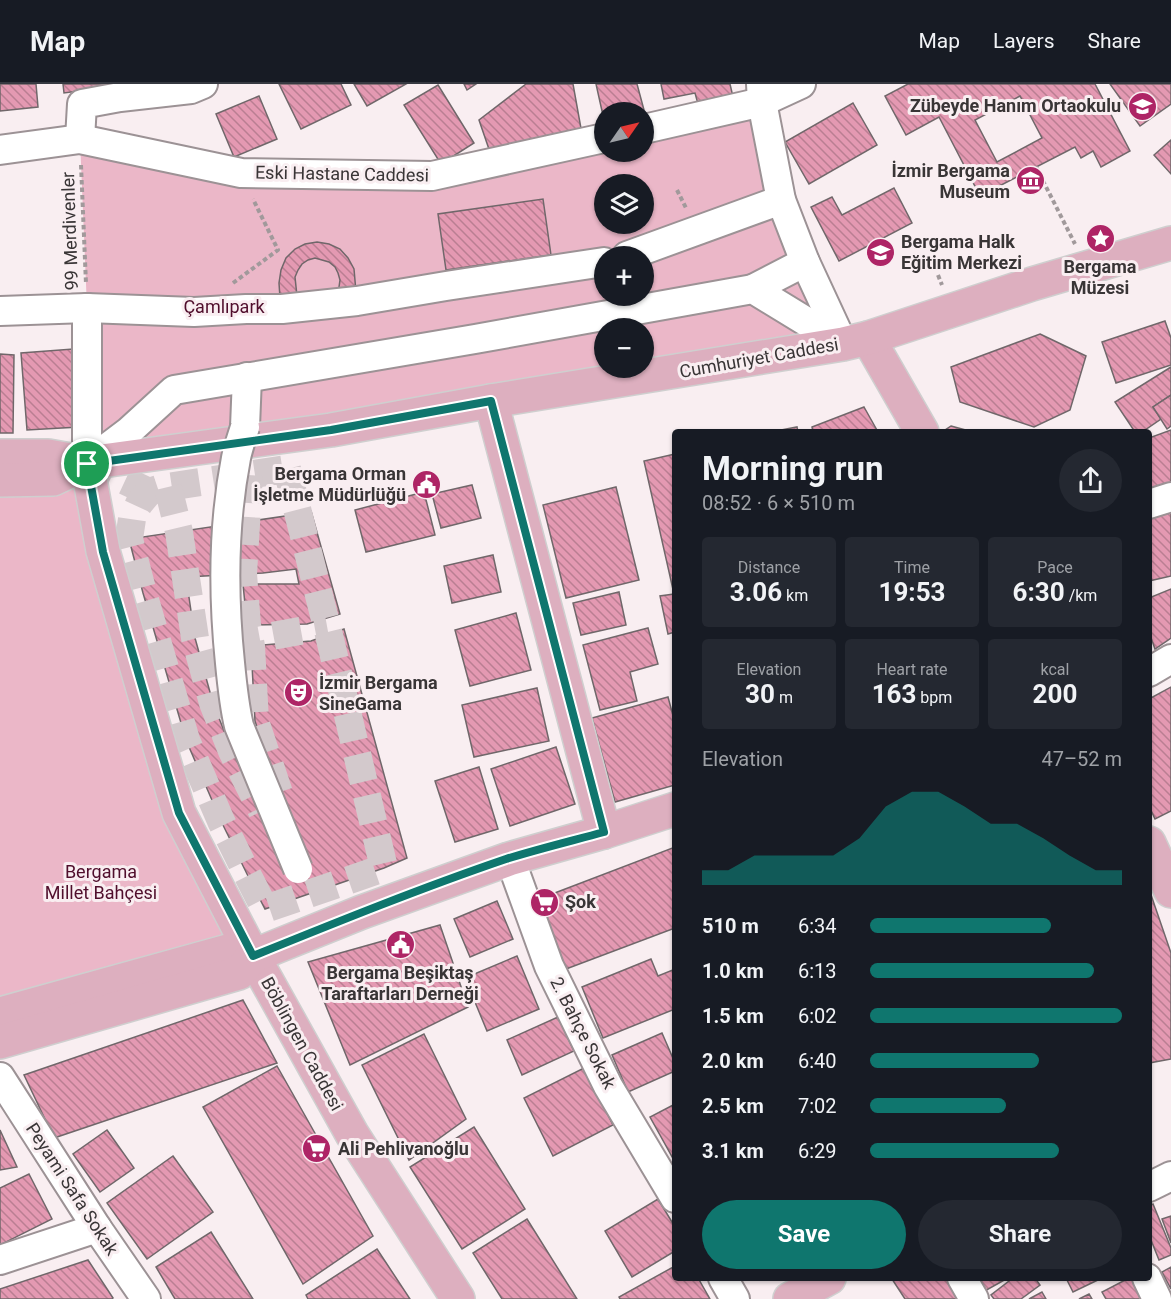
<!DOCTYPE html>
<html lang="en">
<head>
<meta charset="utf-8">
<style>
	body { margin:0; font-family:Roboto,sans-serif; background:#242831; color:#f1f3f6; height:100vh; display:flex; flex-direction:column; font-size:22px; white-space:nowrap }
	* { box-sizing:border-box; margin:0 }
	p { font-size:20px; color:#9ea1a6 }
	.icon { flex:none; width:33px; height:33px; fill:none; stroke:currentColor; stroke-width:2; stroke-linecap:round; stroke-linejoin:round }
	.map { position:relative; flex:1; overflow:hidden }
	.details { position:absolute; left:672px; top:345px; width:480px; height:852px; display:flex; flex-direction:column; background:#171b24; border-radius:6px; box-shadow:0 2px 4px #0004 }
	.details>* { flex:none }
	.needle { width:39px; rotate:56deg }
	.fabs { position:absolute; left:594px; top:18px; display:grid; gap:12px }
	.fabs a { display:grid; place-items:center; width:60px; height:60px; border-radius:50%; background:#171b24; box-shadow:0 2px 4px #0004; font-size:30px }
	.pin { position:absolute; display:grid; place-items:center; width:51px; height:51px; color:#fff; margin:-26px; border:3px solid #fff; border-radius:50%; box-shadow:0 2px 6px #0007 }
	.round { display:grid; place-items:center; flex:none; width:63px; height:63px; border-radius:32px; background:#242831 }
	.summary { display:flex; align-items:center; justify-content:space-between; height:102px; padding:0 30px }
	h1 { font-size:33px; font-weight:700; line-height:45px }
	.figures { display:grid; grid-template-columns:repeat(3,1fr); gap:9px; height:102px; padding:6px 30px }
	.figures div { display:grid; align-content:center; border-radius:6px; background:#242831; text-align:center }
	.figures b { font-size:26px; font-weight:700 }
	.figures small { font-size:16px; font-weight:400 }
	.figures p { font-size:16px }
	.chart { height:168px; padding:12px 30px }
	.chart p { display:flex; justify-content:space-between }
	.chart svg { width:100%; height:108px; margin-top:6px; fill:#0f766e; opacity:.7 }
	.primary-button { display:flex; gap:12px; margin-top:auto; padding:12px 30px }
	.primary-button a { flex:1; height:69px; border-radius:36px; background:#0f766e; color:#fff; font-size:24px; font-weight:700; line-height:69px; text-align:center }
	.primary-button a+a { background:#242831; color:#f1f3f6 }
	ul { padding:0 30px; list-style:none; font-size:20px }
	li { display:grid; grid-template-columns:96px 72px 1fr; align-items:center; height:45px }
	li i { height:15px; border-radius:8px; background:#0f766e }
	header { display:flex; align-items:center; gap:36px; box-sizing:border-box; height:84px; padding:0 30px; background:#171b24; border-bottom:2px solid #363941 }
	header strong { font-size:28px }
	nav { display:flex; gap:33px; margin-inline-start:auto; font-size:21px }
	.map>svg:first-child { display:block }
	.park { fill:#ebb7c8; fill-rule:evenodd }
	.building { fill:url(#building-back-hatch); stroke:#70676a; stroke-width:1.5; fill-rule:evenodd }
	.lines { fill:none; stroke-linecap:round; stroke-linejoin:round }
	.minor-tunnel { stroke:#d3c9cc; stroke-width:28; stroke-dasharray:28 14; stroke-linecap:butt }
	.minor-casing { stroke:#9c9295; stroke-width:32 }
	.major-casing { stroke:#cfcfcf; stroke-width:36 }
	.path { stroke:#a1999b; stroke-width:4; stroke-dasharray:4.5 3; stroke-linecap:butt }
	.minor { stroke:#fff; stroke-width:28 }
	.major { stroke:#ddafbf; stroke-width:33 }
	.minor-bridge-casing { stroke:#9c9295; stroke-width:32; stroke-linecap:butt }
	.minor-bridge { stroke:#fff; stroke-width:28 }
	.route-casing { stroke:#fff; stroke-width:12 }
	.route { stroke:#0f766e; stroke-width:8 }
	.labels { text-anchor:middle; stroke-width:6; stroke-linejoin:round; paint-order:stroke }
	.poi-label { font-size:18px; font-weight:bold; fill:#393536; stroke:#f9eef1; text-anchor:start }
	.street-label { font-size:18px; fill:#393536; stroke:#f9eef1 }
	.park-label { font-size:18px; fill:#500e2c; stroke:#f9eef1 }
</style>
</head>
<body>
<header>
<strong>Map</strong>
<nav><a>Map</a><a>Layers</a><a>Share</a></nav>
</header>
<div class="map">
<svg width="1171" height="1215" viewBox="0 0 1171 1215">
	<defs>
		<pattern id="building-back-hatch" width="6" height="6" patternUnits="userSpaceOnUse" patternTransform="scale(1.5)"><rect width="6" height="6" fill="#e499b2"/><path d="M-1 5l2 2M0 0l6 6M5-1l2 2" fill="none" stroke="#ba7e92"/></pattern>
	</defs>
	<rect width="100%" height="100%" fill="#f9eef1"/>
	<path class="park" d="M762 18 843 260 87 380 179 729 253 872 0 930V396L87 379V224L80 55 241 89 432 92 604 68H644V45ZM604 100H644V140H604ZM604 172H644V212H604ZM604 244H644V284H604Z"/>
	<g class="building">
		<polygon points="0,0 36,0 38,23 0,27"/>
		<polygon points="63,0 108,0 108,3 64,9"/>
		<polygon points="279,0 341,0 351,21 301,45"/>
		<polygon points="354,0 406,0 367,22"/>
		<polygon points="464,0 476,0 467,6"/>
		<polygon points="526,0 573,0 582,50 491,71 479,36"/>
		<polygon points="596,0 637,0 644,26 635,28 604,28 604,36"/>
		<polygon points="661,0 730,0 733,13 698,20 695,9 664,15"/>
		<path d="M908 0H1095L1130 67 1101 83 1093 67 1081 74 1075 63 980 112 939 33 906 51 885 12ZM1020 12 1042 54 997 78 975 36Z"/>
		<polygon points="1110,0 1171,0 1171,20 1140,42"/>
		<polygon points="438,1 474,59 441,80 404,21"/>
		<polygon points="259,12 277,55 234,73 216,30"/>
		<polygon points="853,19 877,61 809,100 785,58"/>
		<polygon points="1171,56 1171,90 1154,71"/>
		<polygon points="894,104 912,139 839,177 811,123 832,113 842,131"/>
		<polygon points="543,115 551,171 446,186 438,130"/>
		<polygon points="317,158 329,160 340,165 348,174 354,185 356,208 336,210 339,203 340,196 338,189 335,183 329,178 315,174 308,176 302,180 298,186 295,193 297,212 280,214 279,199 281,186 286,174 295,165 305,160"/>
		<polygon points="1165,237 1171,254 1171,281 1116,299 1102,258"/>
		<polygon points="1040,250 1086,272 1070,326 1034,343 960,318 951,283"/>
		<polygon points="73,265 79,343 27,346 21,269"/>
		<polygon points="0,270 14,271 13,349 0,349"/>
		<polygon points="1171,283 1171,311 1153,323 1161,335 1142,348 1135,348 1115,318"/>
		<polygon points="1171,311 1171,342 1167,345 1153,323"/>
		<polygon points="864,323 878,348 813,348 812,343"/>
		<polygon points="951,342 973,348 946,348 945,346"/>
		<polygon points="797,343 798,348 771,348"/>
		<polygon points="1171,346 1171,406 1149,414 1149,354"/>
		<polygon points="675,370 675,510 674,510 644,377"/>
		<polygon points="472,401 481,434 441,444 432,410"/>
		<polygon points="616,403 639,496 566,514 543,421"/>
		<polygon points="424,408 435,451 366,468 355,426"/>
		<polygon points="311,427 340,530 307,540 247,541 243,500 299,500 296,485 263,489 186,493 195,554 213,619 232,667 292,787 304,783 255,637 251,562 311,557 344,545 407,774 384,784 265,825 247,790 221,737 186,656 143,509 129,455 299,430"/>
		<polygon points="1171,427 1171,492 1149,497 1149,433"/>
		<polygon points="493,471 501,508 452,519 444,482"/>
		<polygon points="1171,505 1171,554 1155,565 1149,548 1149,514"/>
		<polygon points="619,508 626,541 581,551 573,519"/>
		<polygon points="674,510 675,510 675,548 668,550 660,512"/>
		<polygon points="516,529 531,586 470,602 455,546"/>
		<polygon points="648,544 658,580 630,588 637,617 600,626 583,561"/>
		<polygon points="1171,603 1171,727 1155,735 1149,722 1149,615"/>
		<polygon points="537,604 549,657 474,673 462,621"/>
		<polygon points="668,613 675,639 675,701 615,718 592,634"/>
		<polygon points="556,663 575,720 510,742 491,685"/>
		<polygon points="479,683 498,745 455,758 435,697"/>
		<polygon points="675,763 675,844 566,885 539,815"/>
		<polygon points="1149,805 1171,869 1171,975 1149,979"/>
		<polygon points="497,817 513,855 470,873 454,835"/>
		<polygon points="440,841 468,923 350,981 308,878"/>
		<polygon points="517,872 539,925 487,947 465,894"/>
		<polygon points="651,875 658,892 675,885 675,925 603,954 582,903"/>
		<polygon points="243,916 277,979 54,1054 24,991"/>
		<polygon points="558,933 574,967 522,991 507,956"/>
		<polygon points="662,949 675,979 675,987 628,1008 612,971"/>
		<polygon points="424,950 466,1035 409,1076 362,981"/>
		<polygon points="277,982 373,1152 303,1200 203,1023"/>
		<polygon points="584,984 613,1041 553,1072 524,1014"/>
		<polygon points="675,1020 675,1078 650,1033"/>
		<polygon points="474,1043 525,1125 462,1165 410,1083"/>
		<polygon points="0,1046 17,1083 0,1086"/>
		<polygon points="107,1046 134,1084 100,1108 73,1070"/>
		<polygon points="173,1072 213,1128 147,1175 107,1119"/>
		<polygon points="29,1090 52,1135 0,1161 0,1104"/>
		<polygon points="658,1115 675,1143 675,1167 632,1193 605,1147"/>
		<polygon points="1153,1120 1171,1164 1171,1171 1159,1176 1149,1151 1149,1122"/>
		<polygon points="1171,1132 1171,1159 1162,1135"/>
		<polygon points="527,1135 577,1215 502,1215 473,1169"/>
		<polygon points="211,1148 253,1215 175,1215 156,1183"/>
		<polygon points="377,1165 410,1215 308,1215 306,1211"/>
		<polygon points="88,1176 113,1214 112,1215 0,1215 0,1205"/>
		<polygon points="675,1182 675,1194 698,1194 710,1215 620,1215 619,1213"/>
		<polygon points="1171,1183 1171,1205 1162,1188"/>
		<polygon points="894,1194 948,1194 961,1215 905,1215 892,1195"/>
		<polygon points="975,1194 1008,1194 983,1208"/>
		<polygon points="1013,1194 1035,1194 1040,1201 1021,1215 994,1215 991,1211"/>
		<polygon points="1066,1194 1102,1194 1073,1208"/>
		<polygon points="1129,1194 1137,1194 1148,1215 1106,1215 1102,1208"/>
		<polygon points="1042,1208 1046,1215 1029,1215"/>
		<polygon points="1089,1210 1092,1215 1079,1215"/>
	</g>
	<g class="lines">
		<g class="minor-tunnel">
			<polyline points="87,379 149,408"/>
			<polygon points="287,385 329,551 384,784 265,825 247,790 221,737 186,656 143,509 129,455 132,435 139,420 149,408 161,404"/>
			<polyline points="249,391 243,490 247,541 251,562 255,637 281,715"/>
			<polyline points="168,403 179,448 195,554 213,619 232,667 262,727"/>
			<polyline points="232,554 250,556 327,542"/>
		</g>
		<defs>
			<g id="minor">
				<polyline points="761,0 762,18 781,116 805,178 843,260"/>
				<polyline points="644,45 762,18 801,0"/>
				<polyline points="80,55 82,20 120,13 191,5 203,0"/>
				<polyline points="0,66 80,55 241,89 432,92 604,54"/>
				<polyline points="627,172 781,116"/>
				<polyline points="753,205 805,178"/>
				<polyline points="87,224 87,379"/>
				<polyline points="0,227 87,224 194,228 246,225 282,225 357,217 446,202 604,178"/>
				<polyline points="245,343 247,293"/>
				<polyline points="87,379 128,348 174,306 475,255 753,205 843,260"/>
				<polyline points="1149,420 1171,413"/>
				<polyline points="1149,588 1171,575"/>
				<polyline points="509,775 516,791 549,882 608,1002 675,1114"/>
				<polyline points="0,993 97,1144 146,1215"/>
				<polyline points="1149,1103 1171,1092"/>
				<polyline points="0,1176 97,1144"/>
				<polyline points="723,1194 735,1215"/>
				<polyline points="962,1194 974,1215"/>
				<polyline points="1147,1194 1157,1215"/>
			</g>
			<g id="major">
				<polyline points="868,254 922,348"/>
				<polyline points="491,317 604,748"/>
				<polyline points="0,372 48,372 87,379"/>
				<polyline points="87,379 103,467 179,729 253,872 352,1050 458,1215"/>
				<polyline points="0,396 53,395 87,379 331,346 491,317 843,260 868,254 1032,200 1171,159"/>
				<polyline points="1149,759 1171,807"/>
				<polyline points="0,930 228,867 253,872"/>
				<polyline points="0,958 239,889 253,872 362,828 509,775 604,748 675,725"/>
				<polyline points="790,1215 829,1194"/>
			</g>
		</defs>
		<use href="#minor" class="minor-casing"/>
		<use href="#major" class="major-casing"/>
		<g class="path">
			<polyline points="81,81 86,200"/>
			<polyline points="1036,83 1075,160"/>
			<polyline points="677,106 686,124"/>
			<polyline points="938,191 942,201"/>
			<polyline points="233,199 278,166 253,115"/>
		</g>
		<use href="#minor" class="minor"/>
		<use href="#major" class="major"/>
		<defs>
			<path id="minor-bridge" d="M245 343C242 353 238 364 236 374 223 441 223 511 230 579 232 600 234 621 239 642L298 785"/>
		</defs>
		<use href="#minor-bridge" class="minor-bridge-casing"/>
		<use href="#minor-bridge" class="minor-bridge"/>
	</g>
	<g class="lines">
		<defs>
			<path id="route" d="M491 317 604 748C571 757 538 765 506 775 421 804 337 838 253 872L179 729 103 468 87 380 331 346Z"/>
		</defs>
		<use href="#route" class="route-casing"/>
		<use href="#route" class="route"/>
	</g>
	<defs>
		<symbol id="school-disc" viewBox="-11 -11 22 22"><circle r="9.5" fill="#ae2566" stroke="#f9eef1"/><path d="M0-5L7-2L0 1L-7-2ZM-4 1L0 2.5L4 1V4Q0 6-4 4Z" fill="#fff"/></symbol>
		<symbol id="museum-disc" viewBox="-11 -11 22 22"><circle r="9.5" fill="#ae2566" stroke="#f9eef1"/><path d="M0-6L6-3V-2H-6V-3ZM-5-1h2V3h-2ZM-1-1h2V3h-2ZM3-1h2V3H3ZM-6 4H6V6H-6Z" fill="#fff"/></symbol>
		<symbol id="sight-disc" viewBox="-11 -11 22 22"><circle r="9.5" fill="#ae2566" stroke="#f9eef1"/><path d="M0-6L1.8-2.2L6-1.7L2.9 1.2L3.7 5.4L0 3.3L-3.7 5.4L-2.9 1.2L-6-1.7L-1.8-2.2Z" fill="#fff"/></symbol>
		<symbol id="civic-disc" viewBox="-11 -11 22 22"><circle r="9.5" fill="#ae2566" stroke="#f9eef1"/><path d="M-.6-6.5H3V-4.5H.6V-3L4-1V1h2V6H-6V1h2V-1L-.6-3ZM-1.2 2.5V6h2.4V2.5Z" fill="#fff"/></symbol>
		<symbol id="theatre-disc" viewBox="-11 -11 22 22"><circle r="9.5" fill="#ae2566" stroke="#f9eef1"/><path d="M-5-5.5Q0-4 5-5.5V0Q5 5 0 6Q-5 5-5 0ZM-3.3-2.5H-1v1.5H-3.3ZM1-2.5H3.3v1.5H1ZM-2.8 1Q0 5.5 2.8 1Z" fill="#fff"/></symbol>
		<symbol id="supermarket-disc" viewBox="-11 -11 22 22"><circle r="9.5" fill="#ae2566" stroke="#f9eef1"/><path d="M-6-5.5h2.5l.6 2H6L4.5 2H-2.5L-4.4-4H-6ZM-1.5 3.2a1.3 1.3 0 1 0 .1 0ZM3 3.2a1.3 1.3 0 1 0 .1 0Z" fill="#fff"/></symbol>
	</defs>
	<g fill-rule="evenodd">
		<use href="#school-disc" x="1126" y="6" width="33" height="33"/>
		<use href="#museum-disc" x="1014" y="80" width="33" height="33"/>
		<use href="#sight-disc" x="1084" y="138" width="33" height="33"/>
		<use href="#school-disc" x="864" y="152" width="33" height="33"/>
		<use href="#civic-disc" x="410" y="384" width="33" height="33"/>
		<use href="#theatre-disc" x="282" y="592" width="33" height="33"/>
		<use href="#supermarket-disc" x="528" y="802" width="33" height="33"/>
		<use href="#civic-disc" x="384" y="844" width="33" height="33"/>
		<use href="#supermarket-disc" x="300" y="1048" width="33" height="33"/>
	</g>
	<g class="labels">
		<g class="poi-label">
			<text x="1121" y="28" text-anchor="end">Zübeyde Hanım Ortaokulu</text>
			<text x="1010" y="93" text-anchor="end">İzmir Bergama<tspan x="1010" dy="21">Museum</tspan></text>
			<text x="901" y="164">Bergama Halk<tspan x="901" dy="21">Eğitim Merkezi</tspan></text>
			<text x="1100" y="189" text-anchor="middle">Bergama<tspan x="1100" dy="21">Müzesi</tspan></text>
			<text x="406" y="396" text-anchor="end">Bergama Orman<tspan x="406" dy="21">İşletme Müdürlüğü</tspan></text>
			<text x="319" y="605">İzmir Bergama<tspan x="319" dy="21">SineGama</tspan></text>
			<text x="565" y="824">Şok</text>
			<text x="400" y="895" text-anchor="middle">Bergama Beşiktaş<tspan x="400" dy="21">Taraftarları Derneği</tspan></text>
			<text x="338" y="1071">Ali Pehlivanoğlu</text>
		</g>
		<g class="street-label">
			<text transform="translate(342 90) rotate(1)" y="6">Eski Hastane Caddesi</text>
			<text transform="translate(70 147) rotate(-92)" y="6">99 Merdivenler</text>
			<text transform="translate(759 274) rotate(-10)" y="6">Cumhuriyet Caddesi</text>
			<text transform="translate(583 949) rotate(63)" y="6">2. Bahçe Sokak</text>
			<text transform="translate(302 960) rotate(61)" y="6">Böblingen Caddesi</text>
			<text transform="translate(72 1105) rotate(57)" y="6">Peyami Safa Sokak</text>
		</g>
		<g class="park-label">
			<text x="224" y="229">Çamlıpark</text>
			<text x="101" y="794">Bergama<tspan x="101" dy="21">Millet Bahçesi</tspan></text>
		</g>
	</g>
</svg>
<div class="fabs">
<a><svg class="needle" viewBox="-14 -14 28 28"><path d="M0-13l5 13h-10z" fill="#e53935"/><path d="M0 13l5-13h-10z" fill="#9ea1a6"/></svg></a>
<a><svg class="icon" aria-label="layers" viewBox="0 0 24 24"><path d="M12 4l9 5-9 5-9-5zM3 14l9 5 9-5"/></svg></a>
<a>+</a>
<a>−</a>
</div>
<div class="pin" style="left:87px;top:380px;background:#1e9e55"><svg class="icon" aria-label="arrive" viewBox="0 0 24 24"><path d="M6 21V4h12l-3 4 3 4H6"/></svg></div>
<section class="details">
<div class="summary"><div><h1>Morning run</h1><p>08:52 · 6 × 510 m</p></div><a class="round"><svg class="icon" aria-label="share" viewBox="0 0 24 24"><path d="M12 15V3M7 8l5-5 5 5M5 13v7h14v-7"/></svg></a></div>
<div class="figures">
<div><p>Distance</p><b>3.06<small> km</small></b></div>
<div><p>Time</p><b>19:53</b></div>
<div><p>Pace</p><b>6:30<small> /km</small></b></div>
</div>
<div class="figures">
<div><p>Elevation</p><b>30<small> m</small></b></div>
<div><p>Heart rate</p><b>163<small> bpm</small></b></div>
<div><p>kcal</p><b>200</b></div>
</div>
<div class="chart"><p><span>Elevation</span>47–52 m</p>
<svg viewBox="0 0 160 44" preserveAspectRatio="none"><path d="M0 44V38L10 38L20 32L30 32L40 32L50 32L60 25L70 12L80 6L90 6L100 12L110 19L120 19L130 25L140 32L150 38L160 38V44z"/></svg>
</div>
<ul>
<li><b>510 m</b>6:34<i style="width:72%"></i></li>
<li><b>1.0 km</b>6:13<i style="width:89%"></i></li>
<li><b>1.5 km</b>6:02<i style="width:100%"></i></li>
<li><b>2.0 km</b>6:40<i style="width:67%"></i></li>
<li><b>2.5 km</b>7:02<i style="width:54%"></i></li>
<li><b>3.1 km</b>6:29<i style="width:75%"></i></li>
</ul>
<div class="primary-button"><a>Save</a><a>Share</a></div>
</section>
</div>
</body>
</html>
